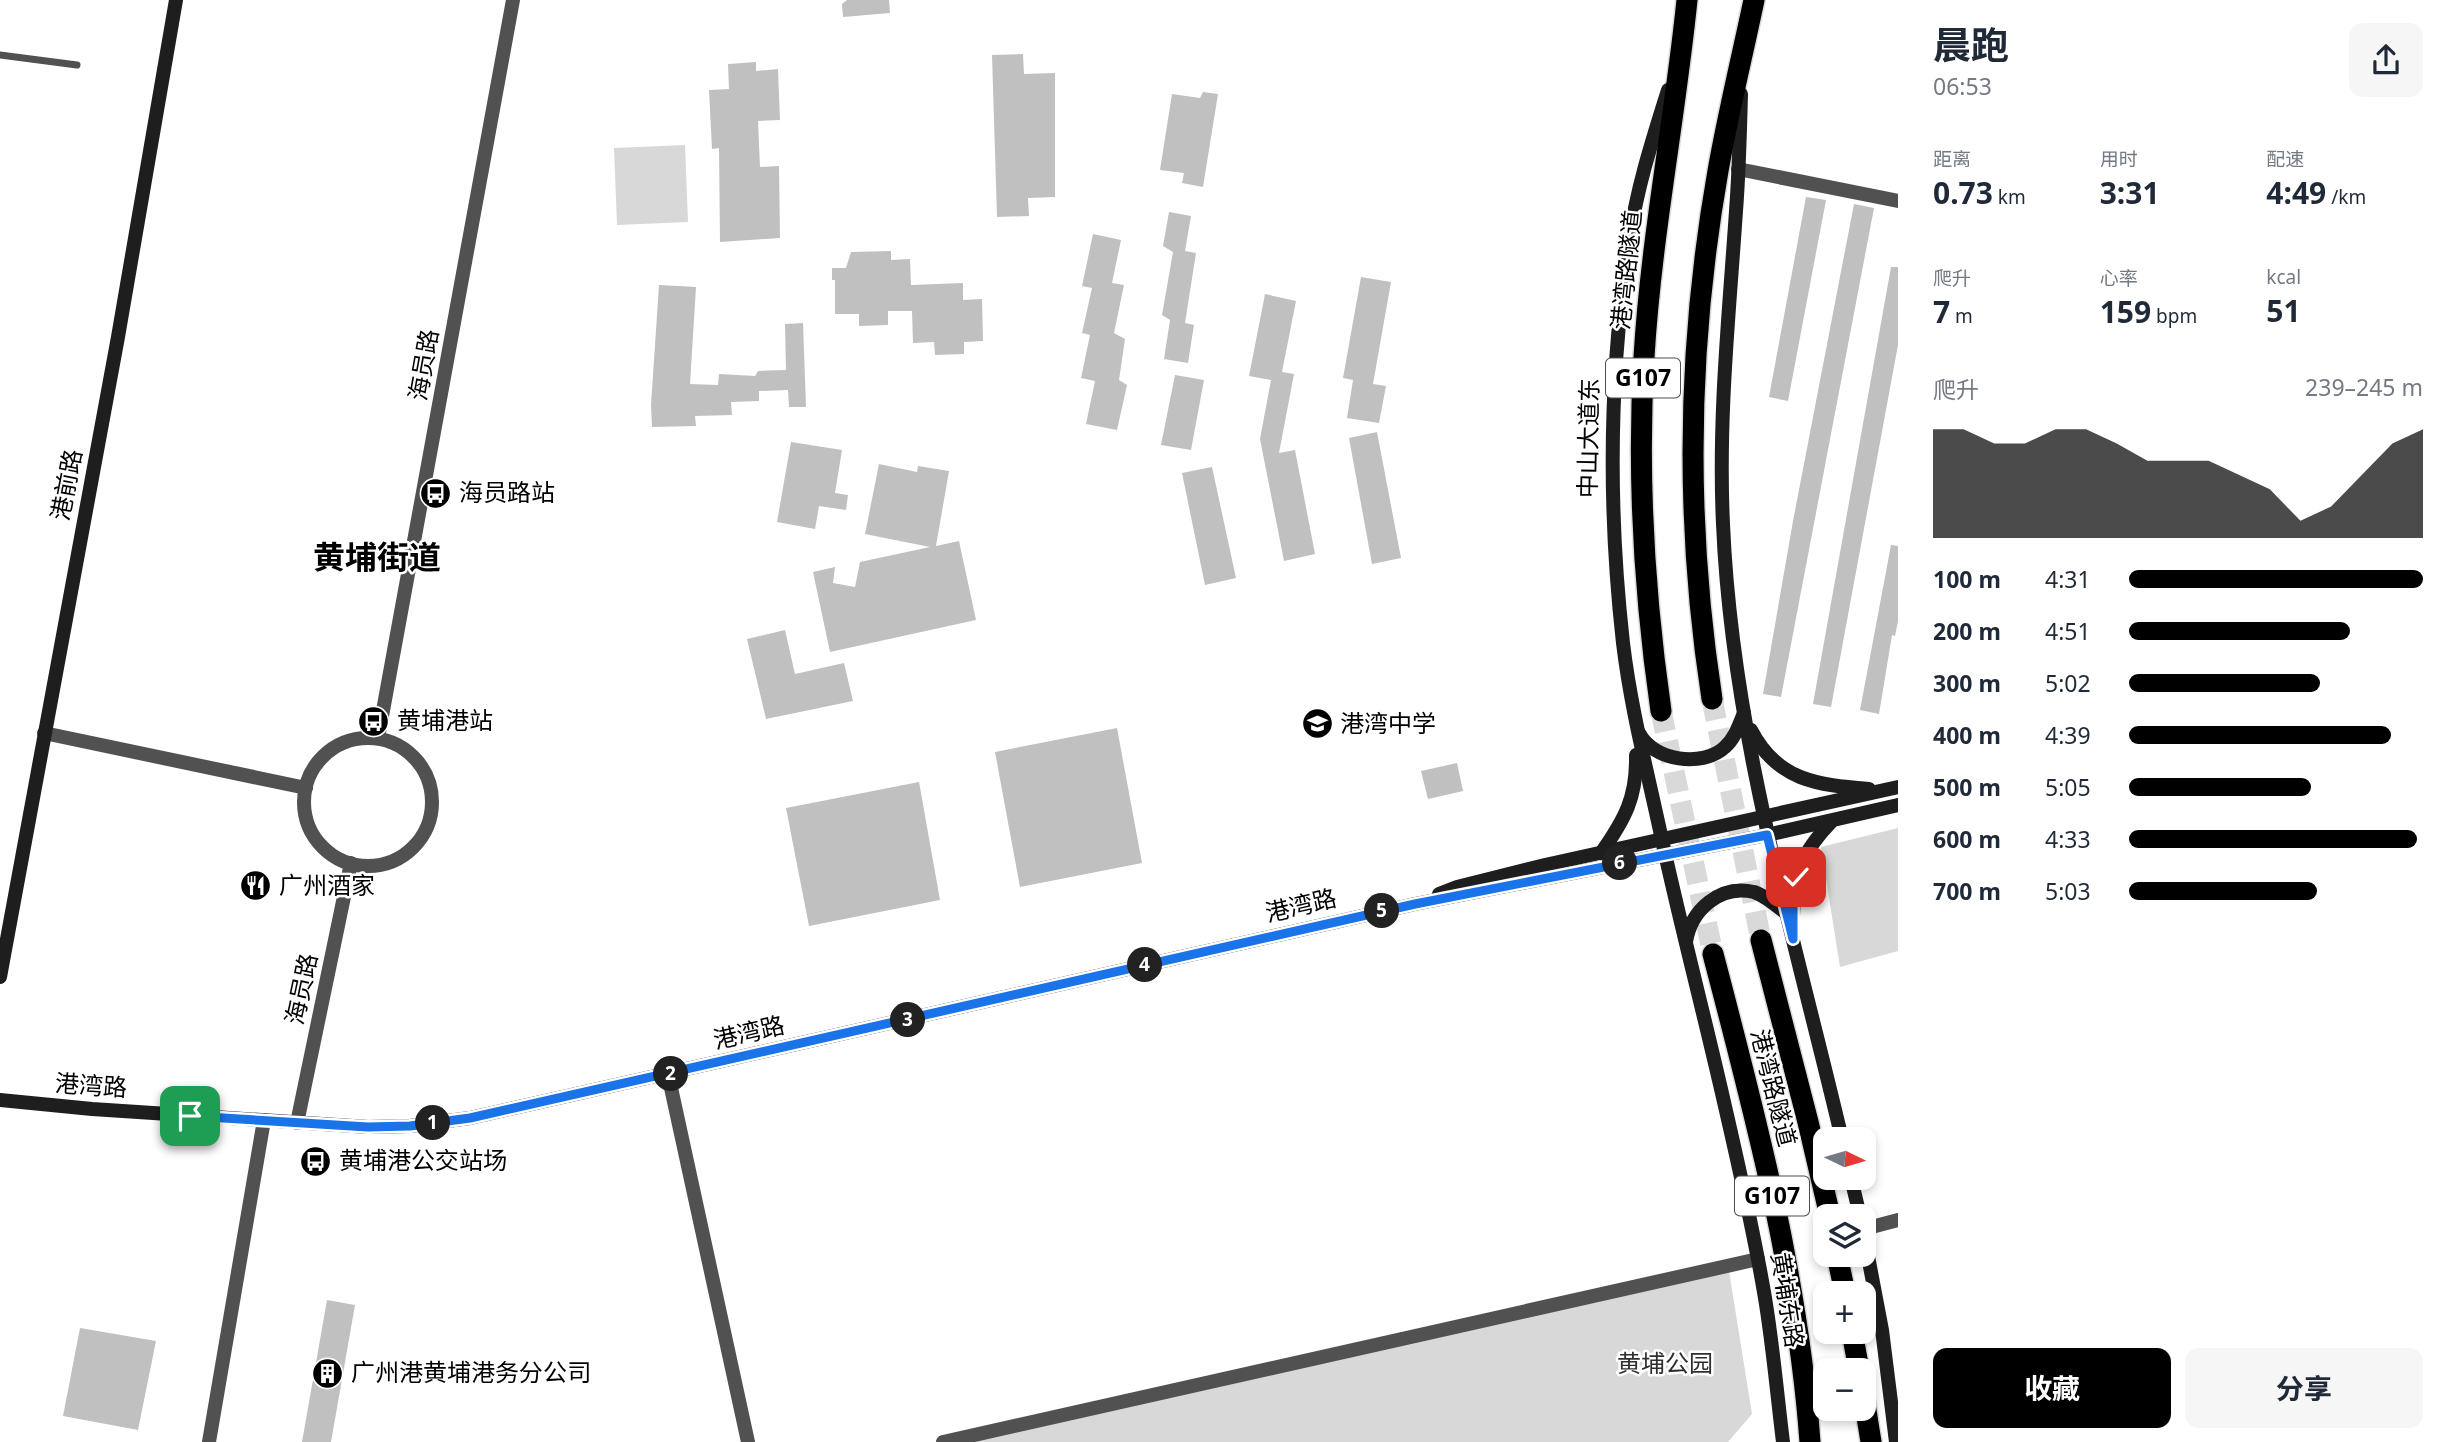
<!DOCTYPE html>
<html lang="zh">
<head>
<meta charset="utf-8">
<style>
	body { margin:0; font-family:"Noto Sans","Noto Sans SC",sans-serif; background:#f6f6f7; color:#1f2937; height:100vh; display:flex; flex-direction:column; font-size:26px; white-space:nowrap }
	* { box-sizing:border-box; margin:0 }
	p { font-size:23px; color:#747a83 }
	.icon { flex:none; width:38px; height:38px; fill:none; stroke:currentColor; stroke-width:2; stroke-linecap:round; stroke-linejoin:round }
	.map { position:relative; flex:1; overflow:hidden }
	.sheet { display:flex; flex-direction:column; background:#fff; width:560px }
	.sheet>* { flex:none }
	.needle { width:46px; rotate:95deg }
	.controls { position:absolute; left:1813px; top:1127px; display:grid; gap:14px }
	.controls a { display:grid; place-items:center; width:63px; height:63px; border-radius:14px; background:#fff; box-shadow:0 4px 10px #0003; font-size:35px }
	.pin { position:absolute; display:grid; place-items:center; width:60px; height:60px; color:#fff; margin:-30px; border-radius:14px; box-shadow:0 4px 10px #0006 }
	.km { position:absolute; width:35px; height:35px; margin:-18px; border-radius:50%; background:#222; color:#fff; font-size:19px; line-height:35px; text-align:center }
	.round { display:grid; place-items:center; flex:none; width:74px; height:74px; border-radius:14px; background:#f6f6f7 }
	.summary { display:flex; align-items:center; justify-content:space-between; height:119px; padding:0 35px }
	h1 { font-size:38px; font-weight:700; line-height:52px }
	.figures { display:grid; grid-template-columns:repeat(3,1fr); gap:10px; height:119px; padding:7px 35px }
	.figures div { display:grid; align-content:center }
	.figures b { font-size:30px; font-weight:700 }
	.figures small { font-size:19px; font-weight:400 }
	.figures p { font-size:19px }
	.chart { height:196px; padding:14px 35px }
	.chart p { display:flex; justify-content:space-between }
	.chart svg { width:100%; height:126px; margin-top:7px; fill:#000; opacity:.7 }
	.button { display:flex; gap:14px; margin-top:auto; padding:14px 35px }
	.button a { flex:1; height:80px; border-radius:14px; background:#000; color:#fff; font-size:28px; font-weight:700; line-height:80px; text-align:center }
	.button a+a { background:#f6f6f7; color:#1f2937 }
	ul { padding:0 35px; list-style:none; font-size:23px }
	li { display:grid; grid-template-columns:112px 84px 1fr; align-items:center; height:52px }
	li i { height:18px; border-radius:9px; background:#000 }
	main { display:flex; flex:1; min-height:0 }
	.map>svg:first-child { display:block }
	.green { fill:#d8d8d8 }
	.building { fill:#c0c0c0 }
	.lines { fill:none; stroke-linecap:round; stroke-linejoin:round }
	.highway-tunnel { stroke:#d9d9d9; stroke-width:21; stroke-dasharray:21 10; stroke-linecap:butt }
	.highway-casing { stroke:#dbdbdb; stroke-width:24 }
	.lane { stroke:#515151; stroke-width:7 }
	.street { stroke:#515151; stroke-width:14 }
	.secondary { stroke:#1e1e1e; stroke-width:14 }
	.highway { stroke:#000; stroke-width:21 }
	.route-casing { stroke:#fff; stroke-width:14 }
	.route { stroke:#1a73e8; stroke-width:9 }
	.labels { text-anchor:middle; stroke-width:5; stroke-linejoin:round; paint-order:stroke }
	.shield { fill:#fff; stroke:#4c4c4c; stroke-width:2 }
	.shield-label { font-size:23px; font-weight:bold; fill:#000 }
	.street-label { font-size:24px; fill:#000; stroke:#fff }
	.poi-label { font-size:24px; fill:#000; stroke:#fff; text-anchor:start }
	.park-label { font-size:24px; fill:#2f2f2f; stroke:#fff }
	.district-label { font-size:32px; font-weight:bold; fill:#000; stroke:#fff }
</style>
</head>
<body>
<main>
<div class="map">
<svg width="1898" height="1442" viewBox="0 0 1898 1442">
	<rect width="100%" height="100%" fill="#fff"/>
	<g class="green">
		<polygon points="685,145 688,222 617,225 614,148"/>
		<polygon points="1898,828 1898,951 1840,967 1821,847"/>
		<polygon points="1729,1271 1752,1414 1728,1442 946,1442"/>
	</g>
	<g class="building">
		<polygon points="847,0 889,0 890,13 843,17 842,4"/>
		<polygon points="1023,54 1024,74 1055,73 1055,197 1028,198 1029,216 997,217 992,55"/>
		<polygon points="756,62 756,71 778,69 780,120 758,121 760,167 779,166 780,238 720,242 719,148 712,149 709,90 729,89 728,64"/>
		<polygon points="1203,92 1218,94 1203,187 1182,183 1184,173 1160,170 1172,94 1200,98"/>
		<polygon points="1806,197 1826,200 1788,401 1769,397"/>
		<polygon points="1854,204 1874,208 1781,697 1763,694 1793,521"/>
		<polygon points="1169,212 1191,216 1185,251 1196,253 1185,323 1194,325 1188,363 1164,359 1170,320 1162,315 1173,252 1163,246"/>
		<polygon points="1093,234 1121,240 1112,283 1124,285 1114,333 1125,339 1119,380 1127,385 1117,430 1086,424 1095,381 1081,378 1090,335 1082,333 1092,288 1082,286"/>
		<polygon points="891,251 891,260 910,259 911,285 963,283 963,300 982,299 983,341 964,342 964,354 935,355 934,342 913,343 912,311 888,311 888,325 859,326 859,314 835,314 835,280 832,280 832,268 846,268 851,252"/>
		<polygon points="1891,267 1898,267 1898,345 1831,707 1813,704"/>
		<polygon points="1361,277 1391,282 1373,384 1386,386 1379,423 1347,418 1353,380 1343,378"/>
		<polygon points="659,285 696,287 690,384 718,385 719,374 755,376 758,371 786,370 785,324 803,323 806,407 789,407 788,390 759,391 759,401 731,402 732,415 695,416 696,426 652,427 651,405"/>
		<polygon points="1265,294 1296,301 1282,372 1294,374 1279,453 1295,450 1315,554 1284,561 1260,439 1271,380 1249,376"/>
		<polygon points="1175,375 1204,380 1191,450 1161,445"/>
		<polygon points="1377,432 1401,558 1372,564 1349,438"/>
		<polygon points="791,442 842,450 835,493 848,495 846,510 819,506 815,529 777,522"/>
		<polygon points="879,464 917,472 918,466 949,471 936,546 959,541 976,620 830,652 813,572 835,567 833,583 855,587 860,562 930,547 865,534"/>
		<polygon points="1212,467 1236,578 1205,585 1182,473"/>
		<polygon points="1891,545 1898,546 1898,621 1895,636 1892,635 1879,714 1860,710"/>
		<polygon points="785,630 795,674 844,663 853,701 766,719 747,639"/>
		<polygon points="1117,728 1142,863 1020,887 995,752"/>
		<polygon points="1457,763 1463,791 1428,799 1421,771"/>
		<polygon points="919,782 940,900 809,926 786,808"/>
		<polygon points="327,1300 355,1305 331,1442 302,1442"/>
		<polygon points="80,1328 156,1341 138,1430 63,1416"/>
	</g>
	<g class="lines">
		<g class="highway-tunnel">
			<polyline points="1712,699 1761,940"/>
			<polyline points="1661,711 1713,954"/>
		</g>
		<defs>
			<g id="highway">
				<path d="M1712 699C1685 524 1687 346 1718 171 1728 114 1742 57 1754 0"/>
				<path d="M1661 711C1644 593 1637 476 1644 357 1651 238 1675 119 1687 0"/>
				<polyline points="1761,940 1808,1122 1830,1216"/>
				<path d="M1713 954C1755 1114 1798 1276 1810 1442"/>
				<polyline points="1837,1255 1845,1293"/>
				<polyline points="1852,1332 1859,1370"/>
				<polyline points="1864,1398 1871,1442"/>
			</g>
		</defs>
		<use href="#highway" class="highway-casing"/>
		<polyline class="lane" points="0,55 77,65"/>
		<g class="street">
			<polyline points="1738,169 1898,201"/>
			<polyline points="44,733 306,788"/>
			<polyline points="378,738 513,0"/>
			<circle cx="368" cy="802" r="64"/>
			<polyline points="668,1074 748,1442"/>
			<polyline points="297,1123 351,863"/>
			<polyline points="1864,1229 1898,1220"/>
			<polyline points="209,1442 264,1120"/>
			<polyline points="943,1442 1758,1259"/>
		</g>
		<g class="secondary">
			<path d="M1668 90C1653 138 1637 187 1630 237 1609 370 1608 509 1623 643 1631 710 1648 774 1662 840 1681 927 1704 1014 1724 1102 1739 1167 1754 1232 1765 1298 1773 1346 1777 1394 1783 1442"/>
			<path d="M1741 94C1740 133 1739 172 1736 211 1729 315 1718 419 1723 524 1732 735 1794 935 1842 1139"/>
			<path d="M1751 730C1777 781 1818 785 1869 789"/>
			<path d="M1639 733C1653 761 1703 768 1725 747 1735 738 1739 725 1744 713"/>
			<path d="M1601 853C1625 819 1637 797 1636 755"/>
			<polyline points="1439,894 1457,887 1545,865 1898,787"/>
			<path d="M1793 917C1793 874 1802 852 1832 821"/>
			<path d="M1686 942C1691 910 1720 884 1754 892 1766 896 1777 906 1787 914"/>
			<polyline points="0,977 118,337 176,0"/>
			<polyline points="0,1100 92,1109 368,1127 410,1126 470,1118 1415,904 1767,835 1898,805"/>
			<polyline points="1851,1178 1860,1216"/>
			<polyline points="1864,1235 1882,1330 1896,1442"/>
		</g>
		<use href="#highway" class="highway"/>
	</g>
	<g class="lines">
		<defs>
			<polyline id="route" points="190,1116 368,1127 410,1126 470,1118 1415,904 1767,835 1793,939 1793,892 1796,877"/>
		</defs>
		<use href="#route" class="route-casing"/>
		<use href="#route" class="route"/>
	</g>
	<defs>
		<symbol id="bus-disc" viewBox="-11 -11 22 22"><circle r="9.5" fill="#000" stroke="#fff"/><path d="M-5-6H5V4H4V6H2V4H-2V6H-4V4H-5ZM-3.5-4V0h7V-4ZM-3.5 1.2v1.5H-2V1.2ZM2 1.2v1.5H3.5V1.2Z" fill="#fff"/></symbol>
		<symbol id="school-disc" viewBox="-11 -11 22 22"><circle r="9.5" fill="#000" stroke="#fff"/><path d="M0-5L7-2L0 1L-7-2ZM-4 1L0 2.5L4 1V4Q0 6-4 4Z" fill="#fff"/></symbol>
		<symbol id="restaurant-disc" viewBox="-11 -11 22 22"><circle r="9.5" fill="#000" stroke="#fff"/><path d="M-5-6h1v4h1v-4h1v4h1v-4h1v5L-1.5 .5V6h-2V.5L-5-1ZM5-6V6H3V1.5H1.5Q1.5-4 5-6Z" fill="#fff"/></symbol>
		<symbol id="building-disc" viewBox="-11 -11 22 22"><circle r="9.5" fill="#000" stroke="#fff"/><path d="M-4-6H4V6H1V3H-1V6H-4ZM-2.5-4.3h1.7v1.8h-1.7ZM.8-4.3h1.7v1.8H.8ZM-2.5-1h1.7V.8h-1.7ZM.8-1h1.7V.8H.8Z" fill="#fff"/></symbol>
	</defs>
	<g fill-rule="evenodd">
		<use href="#bus-disc" x="418" y="476" width="35" height="35"/>
		<use href="#bus-disc" x="356" y="704" width="35" height="35"/>
		<use href="#school-disc" x="1300" y="706" width="35" height="35"/>
		<use href="#restaurant-disc" x="238" y="868" width="35" height="35"/>
		<use href="#bus-disc" x="298" y="1144" width="35" height="35"/>
		<use href="#building-disc" x="310" y="1356" width="35" height="35"/>
	</g>
	<g class="labels">
		<g class="shield">
			<rect x="1606" y="358.5" width="74" height="39" rx="5"/>
			<rect x="1735" y="1176.5" width="74" height="39" rx="5"/>
		</g>
		<g class="shield-label">
			<text x="1643" y="386">G107</text>
			<text x="1772" y="1204">G107</text>
		</g>
		<g class="street-label">
			<text transform="translate(1627 270) rotate(-84)" y="8">港湾路隧道</text>
			<text transform="translate(424 365) rotate(-80)" y="8">海员路</text>
			<text transform="translate(1589 438) rotate(-89)" y="8">中山大道东</text>
			<text transform="translate(67 485) rotate(-79)" y="8">港前路</text>
			<text transform="translate(1301 906) rotate(-13)" y="8">港湾路</text>
			<text transform="translate(302 989) rotate(-78)" y="8">海员路</text>
			<text transform="translate(749 1033) rotate(-13)" y="8">港湾路</text>
			<text transform="translate(91 1086) rotate(4)" y="8">港湾路</text>
			<text transform="translate(1773 1088) rotate(76)" y="8">港湾路隧道</text>
			<text transform="translate(1787 1300) rotate(81)" y="8">黄埔东路</text>
		</g>
		<g class="poi-label">
			<text x="459" y="501">海员路站</text>
			<text x="397" y="729">黄埔港站</text>
			<text x="1340" y="732">港湾中学</text>
			<text x="279" y="894">广州酒家</text>
			<text x="339" y="1169">黄埔港公交站场</text>
			<text x="351" y="1381">广州港黄埔港务分公司</text>
		</g>
		<g class="park-label">
			<text x="1665" y="1372">黄埔公园</text>
		</g>
		<g class="district-label">
			<text x="377" y="569">黄埔街道</text>
		</g>
	</g>
</svg>
<div class="controls">
<a><svg class="needle" viewBox="-14 -14 28 28"><path d="M0-13l5 13h-10z" fill="#e53935"/><path d="M0 13l5-13h-10z" fill="#747a83"/></svg></a>
<a><svg class="icon" aria-label="layers" viewBox="0 0 24 24"><path d="M12 4l9 5-9 5-9-5zM3 14l9 5 9-5"/></svg></a>
<a>+</a>
<a>−</a>
</div>
<div class="pin" style="left:190px;top:1116px;background:#1e9e55"><svg class="icon" aria-label="arrive" viewBox="0 0 24 24"><path d="M6 21V4h12l-3 4 3 4H6"/></svg></div>
<div class="pin" style="left:1796px;top:877px;background:#d93025"><svg class="icon" aria-label="check" viewBox="0 0 24 24"><path d="M5 12l5 5 9-10"/></svg></div>
<b class="km" style="left:433px;top:1123px">1</b>
<b class="km" style="left:671px;top:1074px">2</b>
<b class="km" style="left:908px;top:1020px">3</b>
<b class="km" style="left:1145px;top:965px">4</b>
<b class="km" style="left:1382px;top:911px">5</b>
<b class="km" style="left:1620px;top:863px">6</b>
</div>
<section class="sheet">
<div class="summary"><div><h1>晨跑</h1><p>06:53</p></div><a class="round"><svg class="icon" aria-label="share" viewBox="0 0 24 24"><path d="M12 15V3M7 8l5-5 5 5M5 13v7h14v-7"/></svg></a></div>
<div class="figures">
<div><p>距离</p><b>0.73<small> km</small></b></div>
<div><p>用时</p><b>3:31</b></div>
<div><p>配速</p><b>4:49<small> /km</small></b></div>
</div>
<div class="figures">
<div><p>爬升</p><b>7<small> m</small></b></div>
<div><p>心率</p><b>159<small> bpm</small></b></div>
<div><p>kcal</p><b>51</b></div>
</div>
<div class="chart"><p><span>爬升</span>239–245 m</p>
<svg viewBox="0 0 160 44" preserveAspectRatio="none"><path d="M0 44V6L10 6L20 11L30 11L40 6L50 6L60 11L70 17L80 17L90 17L100 22L110 27L120 38L130 33L140 22L150 11L160 6V44z"/></svg>
</div>
<ul>
<li><b>100 m</b>4:31<i style="width:100%"></i></li>
<li><b>200 m</b>4:51<i style="width:75%"></i></li>
<li><b>300 m</b>5:02<i style="width:65%"></i></li>
<li><b>400 m</b>4:39<i style="width:89%"></i></li>
<li><b>500 m</b>5:05<i style="width:62%"></i></li>
<li><b>600 m</b>4:33<i style="width:98%"></i></li>
<li><b>700 m</b>5:03<i style="width:64%"></i></li>
</ul>
<div class="button"><a>收藏</a><a>分享</a></div>
</section>
</main>
</body>
</html>
